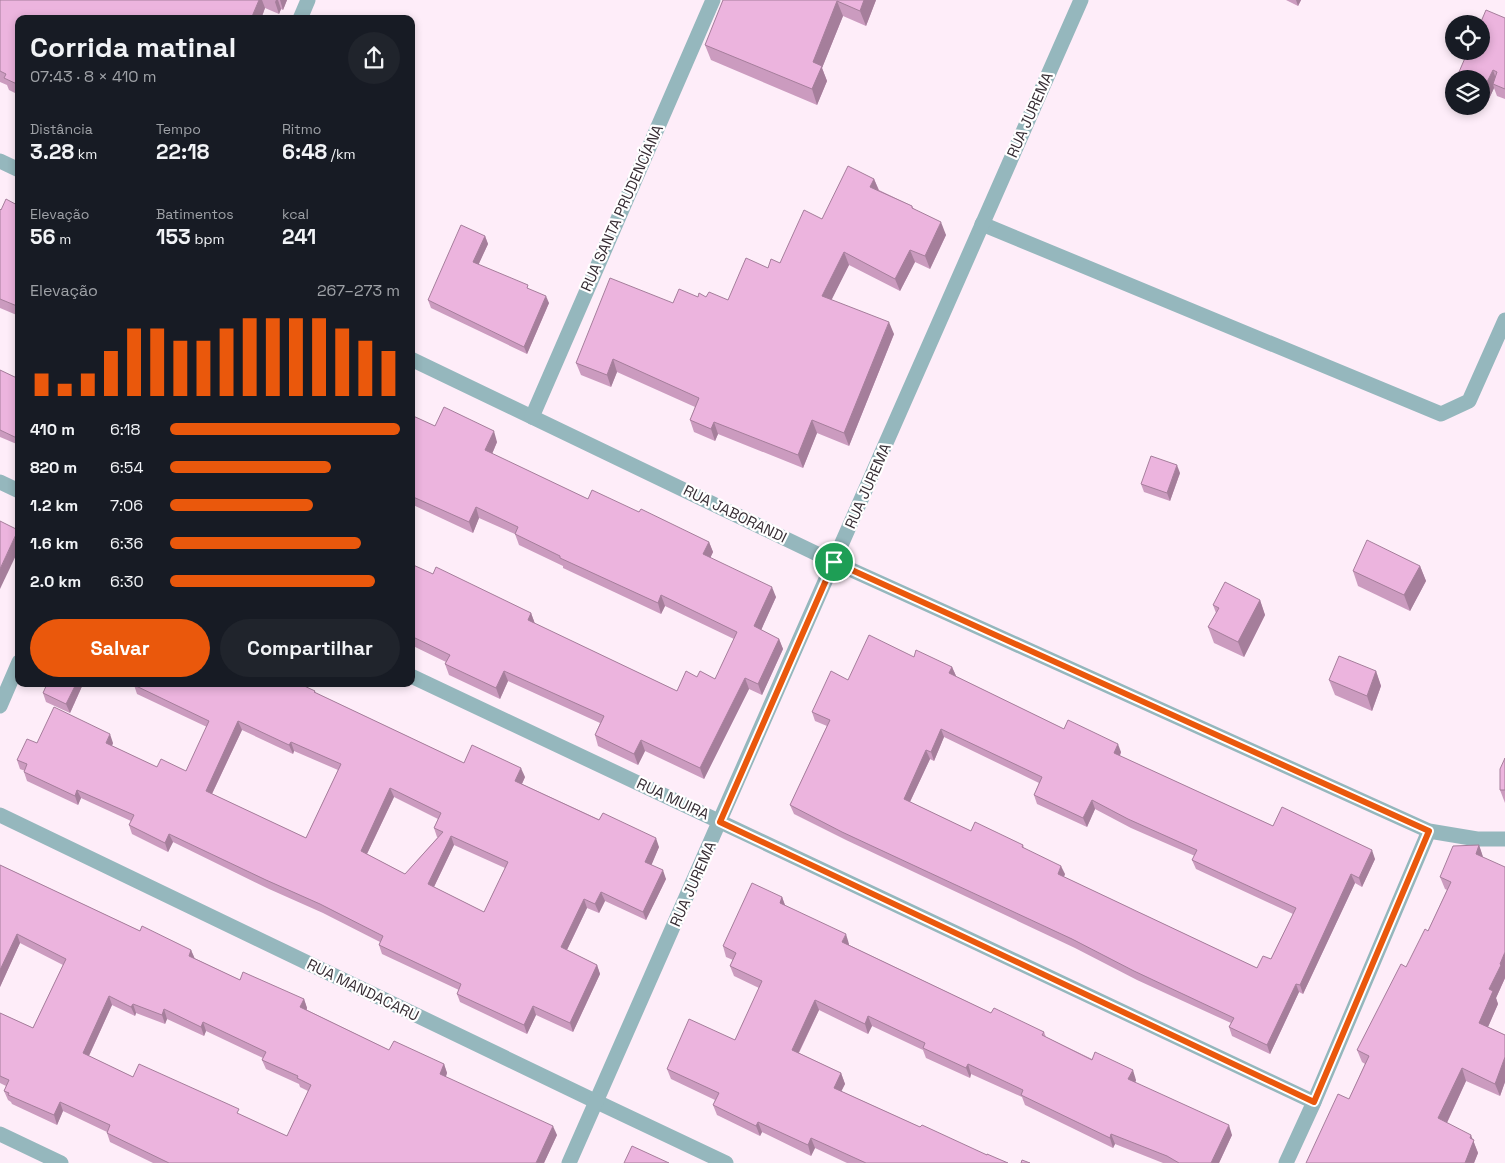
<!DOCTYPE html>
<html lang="pt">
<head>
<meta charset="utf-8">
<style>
	body { margin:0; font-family:"Space Grotesk",sans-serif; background:#20242c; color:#f1f3f6; height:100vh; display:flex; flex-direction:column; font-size:19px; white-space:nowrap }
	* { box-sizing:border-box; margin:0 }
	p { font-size:16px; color:#9ea1a6 }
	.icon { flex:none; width:28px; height:28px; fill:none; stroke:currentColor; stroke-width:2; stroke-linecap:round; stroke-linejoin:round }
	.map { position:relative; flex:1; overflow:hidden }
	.side { position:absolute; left:15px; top:15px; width:400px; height:672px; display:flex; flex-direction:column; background:#171b24; border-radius:10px; box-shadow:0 2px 8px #0003 }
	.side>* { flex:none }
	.tools { position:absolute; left:1445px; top:15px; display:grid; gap:10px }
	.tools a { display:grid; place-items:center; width:45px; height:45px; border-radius:50%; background:#171b24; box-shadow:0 2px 8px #0003; font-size:25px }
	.pin { position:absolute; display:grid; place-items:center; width:42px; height:42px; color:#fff; margin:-21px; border:2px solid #fff; border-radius:50%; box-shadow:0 1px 5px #0007 }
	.round { display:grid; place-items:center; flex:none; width:52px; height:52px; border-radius:26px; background:#20242c }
	.summary { display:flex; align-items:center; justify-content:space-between; height:85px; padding:0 15px }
	h1 { font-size:28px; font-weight:600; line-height:38px }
	.metrics { display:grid; grid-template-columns:repeat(3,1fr); gap:8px; height:85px; padding:5px 15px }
	.metrics div { display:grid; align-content:center }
	.metrics b { font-size:21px; font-weight:600 }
	.metrics small { font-size:14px; font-weight:400 }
	.metrics p { font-size:14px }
	.chart { height:140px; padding:10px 15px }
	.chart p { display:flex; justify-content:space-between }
	.chart svg { width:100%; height:90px; margin-top:5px; stroke:#ea580c; stroke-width:6 }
	.primary-button { display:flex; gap:10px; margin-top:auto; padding:10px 15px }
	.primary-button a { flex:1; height:58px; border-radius:30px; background:#ea580c; color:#fff; font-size:20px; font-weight:600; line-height:58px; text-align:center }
	.primary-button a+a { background:#20242c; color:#f1f3f6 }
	ul { padding:0 15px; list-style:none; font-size:16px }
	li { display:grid; grid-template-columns:80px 60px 1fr; align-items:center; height:38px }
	li i { height:12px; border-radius:6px; background:#ea580c }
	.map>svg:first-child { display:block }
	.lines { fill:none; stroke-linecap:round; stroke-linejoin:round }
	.minor { stroke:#95b7bd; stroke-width:15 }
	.wall { fill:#cb9bbf; fill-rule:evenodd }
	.shaded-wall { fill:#a57e9b }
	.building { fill:#ecb4de; stroke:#a57e9b; fill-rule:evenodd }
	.route-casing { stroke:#fff; stroke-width:10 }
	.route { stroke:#ea580c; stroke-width:6 }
	.labels { text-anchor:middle; stroke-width:4.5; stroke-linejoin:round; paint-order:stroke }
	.street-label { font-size:15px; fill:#382e35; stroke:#fff }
</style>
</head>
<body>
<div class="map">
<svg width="1505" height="1163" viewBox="0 0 1505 1163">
	<rect width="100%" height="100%" fill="#feedf9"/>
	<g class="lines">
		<g class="minor">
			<polyline points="300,19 308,0"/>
			<polyline points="0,161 19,170"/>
			<polyline points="982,224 1441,414 1469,401 1505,320"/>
			<polyline points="411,359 834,562 1429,831 1477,839 1505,839"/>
			<polyline points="532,417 713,0"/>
			<polyline points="0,482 19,491"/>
			<polyline points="411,676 1314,1102"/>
			<polyline points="0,706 19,662"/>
			<polyline points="0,815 597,1102 726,1163"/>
			<polyline points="0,1134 61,1163"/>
			<polyline points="569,1163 1081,0"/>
			<polyline points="1286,1163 1314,1102 1429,831"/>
		</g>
	</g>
	<g class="wall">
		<polygon points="0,0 287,0 283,10 281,9 279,14 265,8 261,19 19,19 19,95 9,90 7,85 0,82"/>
		<polygon points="723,0 876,0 866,26 843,16 822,68 827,81 817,105 711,60 705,45"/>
		<polygon points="1286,0 1301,0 1298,6"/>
		<polygon points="1505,18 1505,99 1497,96 1494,88 1488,101 1481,99 1481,79"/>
		<polygon points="874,179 879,190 912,206 913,208 946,235 930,269 915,262 900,291 849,265 831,300 894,334 849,446 817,433 803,468 718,434 715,441 694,432 690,420 695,407 617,372 611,387 581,375 576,363 673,303 698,297 706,297 728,300 768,268 780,263 822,219"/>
		<polygon points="19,206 19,316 0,308 0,209 1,210"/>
		<polygon points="485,236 488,244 478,265 529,289 549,303 527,354 431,308 428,300"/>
		<polygon points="0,370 19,379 19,445 0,437"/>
		<polygon points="411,415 435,426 497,442 492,454 588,499 639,512 709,542 713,552 710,558 776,597 761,630 779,639 783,649 762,695 749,689 704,779 645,751 638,765 598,746 595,735 600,723 508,681 500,699 449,675 445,664 446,662 411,645 411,564 433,574 531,613 535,624 677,691 697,677 715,679 734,639 665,606 661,614 563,568 563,566 519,545 515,534 479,518 473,533 411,504"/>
		<polygon points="1180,473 1170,501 1144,492 1141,484"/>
		<polygon points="1420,566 1426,581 1410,611 1358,586 1353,571"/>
		<polygon points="1260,600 1265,615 1244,657 1214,643 1208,627 1216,613 1213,605"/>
		<path d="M914 657 952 667 956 676H955L1064 729 1121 752 1120 756 1273 826 1375 859 1362 887 1355 883 1303 994 1299 992 1270 1054 1232 1036 1229 1027 1231 1023 1137 980 1075 948 846 840 794 814 790 805 827 726 815 721 812 712 848 680ZM944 737 1039 783 1034 795 1037 804 1087 827 1095 809 1131 828 1195 856 1192 860 1196 869 1293 914 1271 959 1257 968 1064 877 1065 874 1024 848 1023 845 971 831 910 802 930 759 934 761Z"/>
		<polygon points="1376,671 1381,686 1372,711 1335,695 1329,680"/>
		<polygon points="47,684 83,684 70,713 46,702 43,693"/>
		<path d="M134 685 315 691 316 693 464 763 525 777 522 784 659 847 651 865 666 879 646 920 605 901 599 913 587 908 567 950 597 965 600 974 573 1032 536 1015 527 1034 460 1002 457 994 459 990 382 954 379 945 380 942 323 913 269 889 173 842 168 852 132 834 129 825 131 821 81 798 78 805 27 781 24 772 25 771 20 769 17 760 37 743H113L112 746 157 767 186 771 207 727 137 694ZM242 730 293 754 294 751 338 770 306 838 212 794ZM394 797 438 819 434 828 437 837H438L405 874 367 854ZM454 845 505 868 484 912 434 887Z"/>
		<polygon points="1505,758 1505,803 1500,790"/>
		<polygon points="1479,845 1483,857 1505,978 1496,998 1498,1004 1488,1027 1505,1035 1505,1082 1500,1096 1466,1081 1447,1123 1473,1140 1478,1153 1474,1163 1306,1163 1349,1099 1365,1064 1362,1062 1357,1050 1428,931 1447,890 1445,889 1440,877"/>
		<path d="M0 865 140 931 191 950 194 958 240 980 304 999 307 1008V1010L389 1050 444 1064 447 1073 446 1077 557 1135 544 1163H153L110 1142 107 1133V1132L63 1111 57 1125 12 1104 11 1102 8 1100 4 1091 6 1086 0 1083V1013L33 1028 63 965 20 943 0 987ZM112 1005 135 1016 136 1013 165 1024 167 1019 204 1036 206 1031 263 1058 262 1060 266 1069 299 1084 300 1087 308 1091 287 1136 241 1115 133 1077 89 1056Z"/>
		<polygon points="782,897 785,905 849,944 849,945 991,1013 1044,1032 1046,1037 1136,1080 1135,1083 1232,1135 1219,1163 1163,1163 1115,1144 1113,1148 1025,1105 1022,1097 971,1074 970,1078 926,1058 923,1050 872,1026 868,1034 819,1010 799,1053 841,1073 845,1084 841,1091 920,1127 987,1155 1008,1163 847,1163 815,1148 811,1156 762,1132 760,1136 717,1115 713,1105 715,1100 671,1079 667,1069 735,1040 759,988 734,976 730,966 733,960 726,957 723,946"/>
	</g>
	<g class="shaded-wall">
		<polygon points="259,0 262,0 265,8 261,19 251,19"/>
		<polygon points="276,0 278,0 281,9 279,14 275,2"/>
		<polygon points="280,0 287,0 283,10"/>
		<polygon points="864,0 876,0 866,26 860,11"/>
		<polygon points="1296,0 1301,0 1298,6"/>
		<polygon points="837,1 843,16 822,68 827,81 817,105 812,89 813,62"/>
		<polygon points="1493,70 1497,82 1493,84 1494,88 1488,101 1483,90"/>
		<polygon points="874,179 879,191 870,187"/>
		<polygon points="411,220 413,226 411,231"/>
		<polygon points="941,222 946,235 930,269 925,256"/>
		<polygon points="485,236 488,244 476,270 473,262"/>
		<polygon points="910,250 915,262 900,291 895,279"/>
		<polygon points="844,252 849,265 827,309 822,296"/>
		<polygon points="546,296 549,303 527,354 524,347"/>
		<polygon points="889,322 894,334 849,446 844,433"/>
		<polygon points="613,359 617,372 611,387 607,375"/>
		<polygon points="812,420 817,433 803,468 798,455"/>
		<polygon points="714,422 718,434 715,441 711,429"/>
		<polygon points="494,431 497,442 489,461 485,450"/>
		<polygon points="1177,465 1180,473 1170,501 1167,493"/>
		<polygon points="476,507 479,518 473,533 469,522"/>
		<polygon points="18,530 19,549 0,589 0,569"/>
		<polygon points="709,542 713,552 707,565 703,554"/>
		<polygon points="1420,566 1426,581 1410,611 1404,595"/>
		<polygon points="772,587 776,597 758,637 754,626"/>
		<polygon points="661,595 665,606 661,614 658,603"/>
		<polygon points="1260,600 1265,615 1244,657 1238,642"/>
		<polygon points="531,613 535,624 528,620"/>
		<polygon points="779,639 783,649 762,695 758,684"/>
		<polygon points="952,667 956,676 952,682 949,673"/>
		<polygon points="504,671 508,681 500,699 496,688"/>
		<polygon points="1376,671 1381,686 1372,711 1367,696"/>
		<polygon points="745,678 749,689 704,779 700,768"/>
		<polygon points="76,684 83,684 70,713 66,704"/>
		<polygon points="238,721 242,730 209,800 206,791"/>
		<polygon points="941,729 944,737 934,761 931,752"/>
		<polygon points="110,734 113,743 109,752 106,743"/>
		<polygon points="641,740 645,751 638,765 634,754"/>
		<polygon points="291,742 294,751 293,754 289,745"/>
		<polygon points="1118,744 1121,752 1117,762 1114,753"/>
		<polygon points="926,750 930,759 907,808 904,799"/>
		<polygon points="521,768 525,777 519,790 515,781"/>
		<polygon points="390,788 394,797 364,860 361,851"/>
		<polygon points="77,790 81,798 78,805 75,796"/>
		<polygon points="1092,800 1095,809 1087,827 1083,818"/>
		<polygon points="169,834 173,842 168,852 165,843"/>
		<polygon points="451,836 454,845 431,893 428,884"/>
		<polygon points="656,838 659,847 649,871 645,862"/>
		<polygon points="1479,845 1483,857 1476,854"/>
		<polygon points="1372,850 1375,859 1362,887 1359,878"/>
		<polygon points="1061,866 1065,874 1061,883 1058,874"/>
		<polygon points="663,870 666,879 646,920 643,912"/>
		<polygon points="1351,874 1355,883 1303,994 1300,985"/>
		<polygon points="601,892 605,901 599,913 595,904"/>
		<polygon points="782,897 786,908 780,903"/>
		<polygon points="584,899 587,908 564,956 561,947"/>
		<polygon points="17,934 20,943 0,987 0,970"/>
		<polygon points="846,934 849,944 846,952 842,942"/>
		<polygon points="191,950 195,959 189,956"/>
		<polygon points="1505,952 1505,978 1496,998 1498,1004 1484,1036 1479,1023 1489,989"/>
		<polygon points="597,965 600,974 573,1032 570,1023"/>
		<polygon points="1296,984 1299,992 1270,1054 1267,1045"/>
		<polygon points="109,996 112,1005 86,1062 83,1053"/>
		<polygon points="304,999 307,1008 304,1016 300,1007"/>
		<polygon points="815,1000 819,1010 795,1060 792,1050"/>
		<polygon points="133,1004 136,1013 135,1016 131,1007"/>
		<polygon points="533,1006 536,1015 527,1034 524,1025"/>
		<polygon points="164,1009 167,1019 165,1024 162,1015"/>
		<polygon points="868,1016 872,1026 868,1034 865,1024"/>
		<polygon points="203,1022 206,1031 204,1036 201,1027"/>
		<polygon points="1505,1057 1505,1082 1500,1096 1495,1084"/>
		<polygon points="444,1064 447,1073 443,1083 440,1074"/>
		<polygon points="968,1064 971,1074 970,1078 966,1068"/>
		<polygon points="1462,1068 1466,1081 1443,1131 1438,1118"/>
		<polygon points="1133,1070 1136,1080 1132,1090 1128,1079"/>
		<polygon points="841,1073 845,1084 838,1098 834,1088"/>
		<polygon points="60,1102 63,1111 57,1125 54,1115"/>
		<polygon points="758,1122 762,1132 760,1136 756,1126"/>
		<polygon points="1229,1125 1232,1135 1219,1163 1211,1163"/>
		<polygon points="553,1126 557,1135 544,1163 536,1163"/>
		<polygon points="1111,1134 1115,1144 1113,1148 1110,1138"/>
		<polygon points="1471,1135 1478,1153 1474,1163 1465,1163"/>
		<polygon points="811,1138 815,1148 811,1156 808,1145"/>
	</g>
	<g class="building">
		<polygon points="0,0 259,0 251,19 19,19 19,85 4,78 6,74 0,71"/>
		<polygon points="723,0 864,0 860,11 837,1 813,62 822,66 812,89 705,45"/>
		<polygon points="1486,10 1505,18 1505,89 1493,84 1497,72 1493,70 1483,90 1481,89 1481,79 1456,79 1468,51 1481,51 1481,24 1480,24"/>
		<polygon points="848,166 874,179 870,187 912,206 912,208 941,222 925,256 910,250 895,279 844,252 822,296 889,322 844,433 812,420 798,455 714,422 711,429 690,420 699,398 613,359 607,375 576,363 610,278 673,303 679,289 698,297 699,293 706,297 709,292 728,300 746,258 768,268 771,259 780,263 804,210 822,219"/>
		<polygon points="6,199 19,206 19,303 17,306 0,299 0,209 1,210"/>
		<polygon points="461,225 485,236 473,262 528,285 527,288 546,296 524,347 428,300"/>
		<polygon points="0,370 19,379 19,439 0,430"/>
		<polygon points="444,407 494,431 485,450 588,499 592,490 639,512 641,509 709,542 703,554 772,587 754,626 779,639 758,684 745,678 700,768 641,740 634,754 595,735 604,716 504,671 496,688 445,664 450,655 411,636 411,564 433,574 436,567 531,613 528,620 677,691 686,671 697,677 700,671 715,679 737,632 661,595 658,603 560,558 560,556 515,534 518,527 476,507 469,522 411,496 411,415 435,426"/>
		<polygon points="1151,456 1177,465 1167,493 1141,484"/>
		<polygon points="0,521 18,530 0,569"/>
		<polygon points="1367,540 1420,566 1404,595 1353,571"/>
		<polygon points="1225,582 1260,600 1238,642 1208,627 1219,608 1213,605"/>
		<path d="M869 635 914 657 916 650 952 667 949 673 1064 729 1068 720 1118 744 1114 753 1273 826 1282 807 1372 850 1359 878 1351 874 1300 985 1296 984 1267 1045 1229 1027 1234 1018 1134 971 1072 939 842 832 790 805 830 720 812 712 831 671 848 680ZM941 729 1042 777 1034 795 1083 818 1092 800 1128 819 1197 850 1192 860 1296 908 1271 959 1263 956 1257 968 1058 874 1061 866 1022 847 1023 845 975 822 971 831 904 799 926 750 931 752Z"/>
		<polygon points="1339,656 1376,671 1367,696 1329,680"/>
		<polygon points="47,684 76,684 66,704 43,693"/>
		<path d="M134 684H300L315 691 314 692 464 763 472 745 521 768 515 781 599 820 603 813 656 838 645 862 663 870 643 912 601 892 595 904 584 899 561 947 597 965 570 1023 533 1006 524 1025 457 994 461 984 379 945 383 936 320 904 266 880 169 834 165 843 129 825 134 815 77 790 75 796 24 772 27 764 17 760 27 739 37 743 54 707 110 734 106 743 157 767 161 759 186 771 209 721 134 685ZM238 721 289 745 291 742 341 764 306 838 206 791ZM390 788 441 813 434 828 443 832 405 874 361 851ZM451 836 508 862 484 912 428 884Z"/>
		<polygon points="1505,758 1505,790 1500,790 1500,769"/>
		<polygon points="1479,845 1476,854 1505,867 1505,952 1500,964 1501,965 1489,989 1493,991 1479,1023 1505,1035 1505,1057 1495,1084 1462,1068 1438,1118 1471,1135 1470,1138 1474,1140 1465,1163 1306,1163 1338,1094 1349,1099 1369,1056 1357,1050 1401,964 1406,967 1425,929 1428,931 1451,882 1440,877 1453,846"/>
		<path d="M0 865 140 931 142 926 191 950 189 956 240 980 243 972 304 999 300 1007 389 1050 394 1041 444 1064 440 1074 553 1126 536 1163H169L107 1133 110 1125 60 1102 54 1115 8 1095 9 1093 4 1091 9 1080 0 1076V1013L33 1028 66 959 17 934 0 970ZM109 996 131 1007 133 1004 162 1015 164 1009 201 1027 203 1022 266 1052 262 1060 298 1076 297 1078 311 1085 287 1136 237 1113 239 1109 139 1064 133 1077 83 1053Z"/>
		<polygon points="752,883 782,897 780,903 846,934 842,942 991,1013 994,1008 1044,1032 1042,1035 1092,1060 1095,1052 1133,1070 1128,1079 1229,1125 1211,1163 1179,1163 1167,1156 1111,1134 1110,1138 1021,1095 1023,1090 968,1064 966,1068 923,1048 925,1043 868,1016 865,1024 815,1000 792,1050 841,1073 834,1088 920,1127 922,1125 987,1155 987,1154 1008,1163 866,1163 811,1138 808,1145 758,1122 756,1126 713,1105 719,1093 667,1069 689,1019 735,1040 762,981 730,966 736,953 723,946"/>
		<polygon points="632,1146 669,1163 624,1163"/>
		<polygon points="1022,1160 1030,1163 1021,1163"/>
	</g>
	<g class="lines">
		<defs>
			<polygon id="route" points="834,562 1429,831 1314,1102 720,822"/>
		</defs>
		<use href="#route" class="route-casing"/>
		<use href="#route" class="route"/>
	</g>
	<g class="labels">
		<g class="street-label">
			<text transform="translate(1030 115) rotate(-66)" y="5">RUA JUREMA</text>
			<text transform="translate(622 208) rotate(-66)" y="5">RUA SANTA PRUDENCÍANA</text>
			<text transform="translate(868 486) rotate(-66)" y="5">RUA JUREMA</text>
			<text transform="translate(735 514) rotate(26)" y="5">RUA JABORANDI</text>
			<text transform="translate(673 799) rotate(25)" y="5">RUA MUIRA</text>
			<text transform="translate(693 884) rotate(-66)" y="5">RUA JUREMA</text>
			<text transform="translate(363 990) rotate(26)" y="5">RUA MANDACARU</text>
		</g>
	</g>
</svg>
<div class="tools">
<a><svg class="icon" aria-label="locate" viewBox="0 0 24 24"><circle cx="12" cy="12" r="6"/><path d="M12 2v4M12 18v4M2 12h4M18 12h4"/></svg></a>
<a><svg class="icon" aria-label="layers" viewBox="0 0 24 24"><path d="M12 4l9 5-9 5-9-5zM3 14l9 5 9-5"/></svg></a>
</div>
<div class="pin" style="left:834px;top:562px;background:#1e9e55"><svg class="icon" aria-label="arrive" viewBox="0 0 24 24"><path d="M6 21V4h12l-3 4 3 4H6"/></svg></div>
<section class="side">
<div class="summary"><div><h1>Corrida matinal</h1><p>07:43 · 8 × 410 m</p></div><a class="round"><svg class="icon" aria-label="share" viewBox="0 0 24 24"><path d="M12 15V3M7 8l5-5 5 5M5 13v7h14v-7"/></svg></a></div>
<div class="metrics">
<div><p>Distância</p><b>3.28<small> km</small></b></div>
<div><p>Tempo</p><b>22:18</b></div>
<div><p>Ritmo</p><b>6:48<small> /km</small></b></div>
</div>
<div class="metrics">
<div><p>Elevação</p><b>56<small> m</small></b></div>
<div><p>Batimentos</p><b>153<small> bpm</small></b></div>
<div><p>kcal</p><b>241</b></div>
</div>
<div class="chart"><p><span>Elevação</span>267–273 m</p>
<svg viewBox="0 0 160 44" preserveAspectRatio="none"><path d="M5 44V33M15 44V38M25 44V33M35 44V22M45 44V11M55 44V11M65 44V17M75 44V17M85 44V11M95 44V6M105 44V6M115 44V6M125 44V6M135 44V11M145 44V17M155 44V22"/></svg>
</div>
<ul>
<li><b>410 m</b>6:18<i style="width:100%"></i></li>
<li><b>820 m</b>6:54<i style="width:70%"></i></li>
<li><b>1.2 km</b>7:06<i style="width:62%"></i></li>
<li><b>1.6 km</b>6:36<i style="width:83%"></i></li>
<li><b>2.0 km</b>6:30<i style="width:89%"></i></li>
</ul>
<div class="primary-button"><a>Salvar</a><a>Compartilhar</a></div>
</section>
</div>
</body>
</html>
